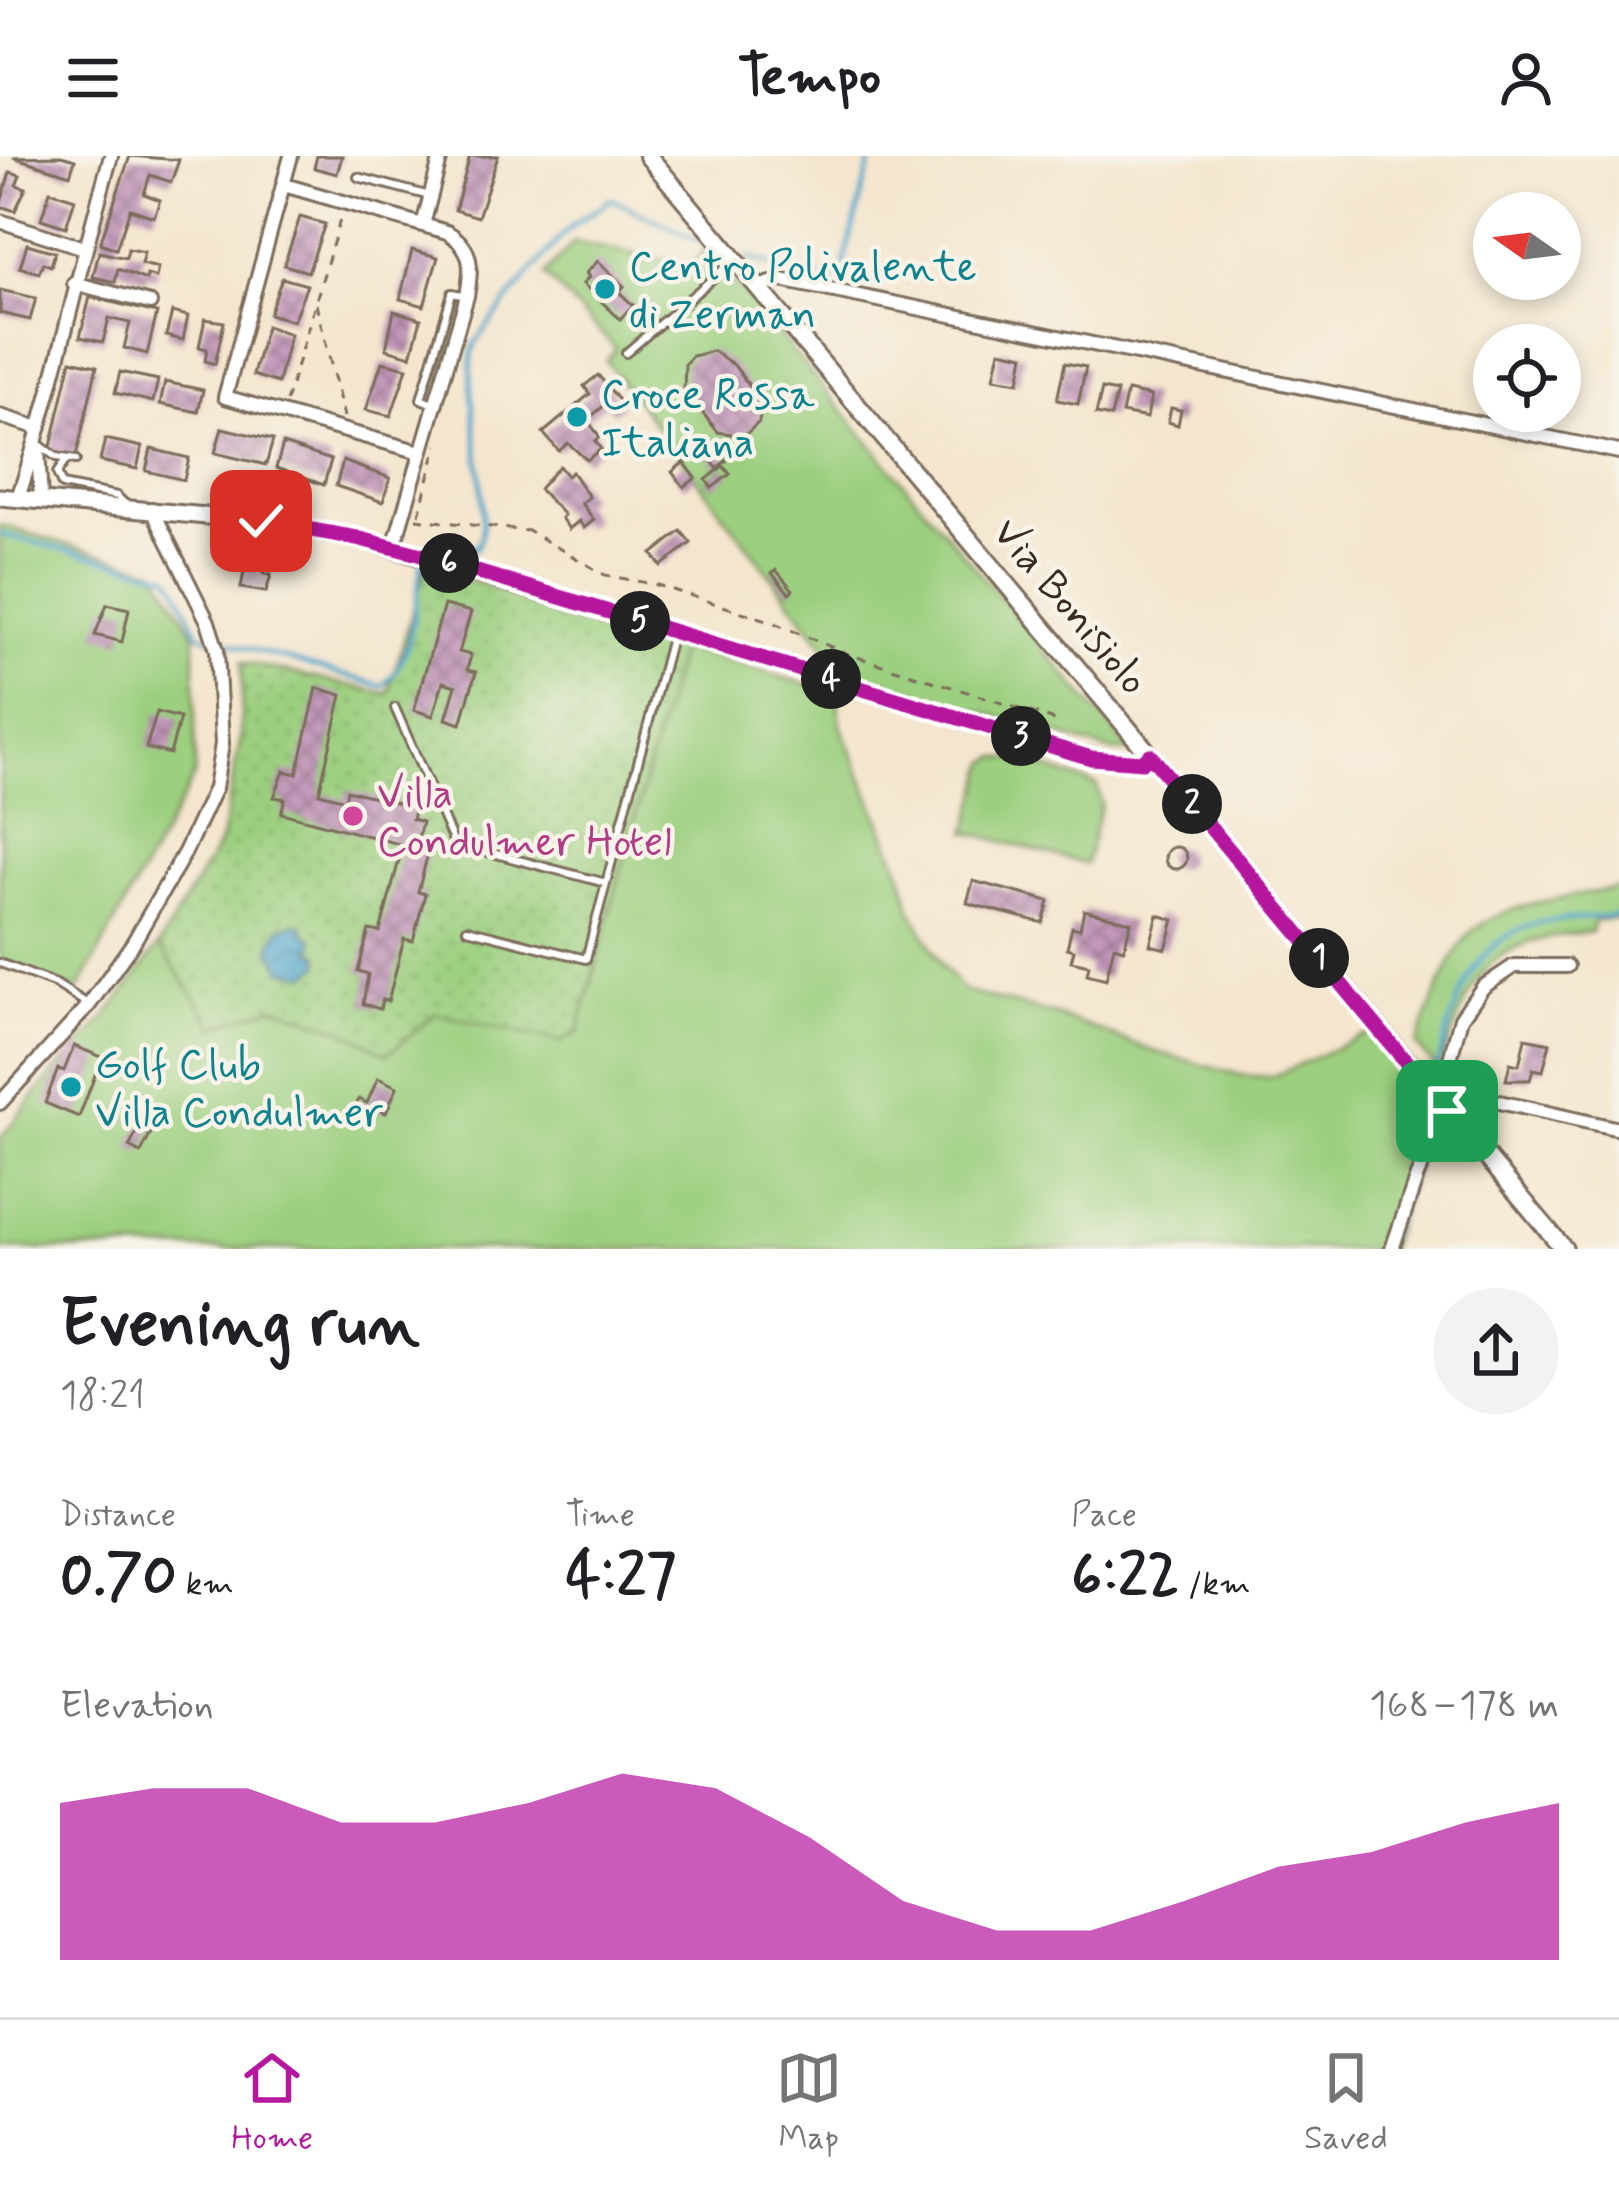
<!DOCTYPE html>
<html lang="en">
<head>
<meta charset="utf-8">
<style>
	body { margin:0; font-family:Mynerve,sans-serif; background:#f2f2f2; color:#202124; height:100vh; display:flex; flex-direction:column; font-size:45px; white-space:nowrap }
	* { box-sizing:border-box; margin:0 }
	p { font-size:39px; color:#757577 }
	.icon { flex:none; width:66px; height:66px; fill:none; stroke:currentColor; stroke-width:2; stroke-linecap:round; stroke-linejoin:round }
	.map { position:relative; height:1093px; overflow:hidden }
	.panel { display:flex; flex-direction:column; background:#fff; flex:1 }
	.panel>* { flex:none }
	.needle { width:78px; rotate:284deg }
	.buttons { position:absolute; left:1473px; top:36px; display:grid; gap:24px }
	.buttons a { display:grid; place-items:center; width:108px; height:108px; border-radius:50%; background:#fff; box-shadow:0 6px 18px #0003; font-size:60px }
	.pin { position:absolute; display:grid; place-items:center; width:102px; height:102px; color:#fff; margin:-51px; border-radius:24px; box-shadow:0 6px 18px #0006 }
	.km { position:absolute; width:60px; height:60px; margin:-30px; border-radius:50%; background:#222; color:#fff; font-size:33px; line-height:60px; text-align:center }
	.round { display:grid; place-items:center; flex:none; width:126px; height:126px; border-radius:63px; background:#f2f2f2 }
	.head { display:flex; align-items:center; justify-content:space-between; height:204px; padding:0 60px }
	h1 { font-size:66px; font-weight:800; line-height:90px }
	.figures { display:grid; grid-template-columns:repeat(3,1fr); gap:18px; height:204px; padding:12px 60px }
	.figures div { display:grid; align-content:center }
	.figures b { font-size:60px; font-weight:800 }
	.figures small { font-size:33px; font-weight:400 }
	.figures p { font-size:33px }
	.chart { height:336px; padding:24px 60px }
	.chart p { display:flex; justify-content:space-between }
	.chart svg { width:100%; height:216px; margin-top:12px; fill:#b5179e; opacity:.7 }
	header { display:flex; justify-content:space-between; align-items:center; height:156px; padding:0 60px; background:#fff; font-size:54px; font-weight:800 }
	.tabs { display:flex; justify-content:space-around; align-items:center; height:168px; border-top:3px solid #e0e0e0; background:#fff; font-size:33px; color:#757577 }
	.tabs a { display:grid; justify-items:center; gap:6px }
	.tabs .on { color:#b5179e }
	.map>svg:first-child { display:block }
	.grass { fill:#9ccf7f; stroke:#6c7c4e; stroke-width:3 }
	.park { fill:url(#park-dots); stroke:#6c7c4e; stroke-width:3 }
	.water { fill:url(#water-waves); stroke:#446774; stroke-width:3 }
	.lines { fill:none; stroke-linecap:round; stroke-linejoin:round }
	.stream { stroke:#4da4ca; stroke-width:4.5 }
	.building { fill:url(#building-cross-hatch) }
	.service-casing { stroke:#7c6c5c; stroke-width:12 }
	.minor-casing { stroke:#7c6c5c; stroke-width:18 }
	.tertiary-casing { stroke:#7c6c5c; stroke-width:21 }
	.secondary-casing { stroke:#7c6c5c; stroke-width:22 }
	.path { stroke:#7c6c5c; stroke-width:3; stroke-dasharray:9 9; stroke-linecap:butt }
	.service { stroke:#fff; stroke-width:6 }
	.minor { stroke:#fff; stroke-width:12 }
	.tertiary { stroke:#fff; stroke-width:15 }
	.secondary { stroke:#fff; stroke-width:16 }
	.route-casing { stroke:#fff; stroke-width:24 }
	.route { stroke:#b5179e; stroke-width:15 }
	.culture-dot { fill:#0f9aa8; stroke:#f7f3e8; stroke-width:4.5 }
	.hotel-dot { fill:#d1479c; stroke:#f7f3e8; stroke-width:4.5 }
	.labels { text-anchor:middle; stroke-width:9; stroke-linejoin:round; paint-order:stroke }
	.culture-label { font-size:42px; fill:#0d838f; stroke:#f7f3e8; text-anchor:start }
	.street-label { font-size:42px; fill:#3b2a1e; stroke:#f7f3e8 }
	.hotel-label { font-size:42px; fill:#b23c85; stroke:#f7f3e8; text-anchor:start }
</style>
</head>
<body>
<header><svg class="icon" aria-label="menu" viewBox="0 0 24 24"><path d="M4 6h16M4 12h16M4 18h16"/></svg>Tempo<svg class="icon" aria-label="person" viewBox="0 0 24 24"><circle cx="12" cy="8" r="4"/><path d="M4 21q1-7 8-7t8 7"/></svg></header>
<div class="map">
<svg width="1619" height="1093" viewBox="0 0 1619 1093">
	<defs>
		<pattern id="park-dots" width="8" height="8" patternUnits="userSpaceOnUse" patternTransform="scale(3)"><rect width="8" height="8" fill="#9ccf7f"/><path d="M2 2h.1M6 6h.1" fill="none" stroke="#87b26d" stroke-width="1.8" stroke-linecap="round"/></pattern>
		<pattern id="water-waves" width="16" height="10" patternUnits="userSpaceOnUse" patternTransform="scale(3)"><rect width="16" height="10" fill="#4da4ca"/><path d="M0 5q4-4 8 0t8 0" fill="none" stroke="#4186a3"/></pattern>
		<pattern id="building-cross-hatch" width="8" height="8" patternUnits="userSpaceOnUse" patternTransform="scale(3)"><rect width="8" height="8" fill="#c196b9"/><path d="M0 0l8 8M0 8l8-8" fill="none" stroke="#9e7b96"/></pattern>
	</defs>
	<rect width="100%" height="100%" fill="#f7f3e8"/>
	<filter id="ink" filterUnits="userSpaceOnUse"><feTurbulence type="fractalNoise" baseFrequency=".00833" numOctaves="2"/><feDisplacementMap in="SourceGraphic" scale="24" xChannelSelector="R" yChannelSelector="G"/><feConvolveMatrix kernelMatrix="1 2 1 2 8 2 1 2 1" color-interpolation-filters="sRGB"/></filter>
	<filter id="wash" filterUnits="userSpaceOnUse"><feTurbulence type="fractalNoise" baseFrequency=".004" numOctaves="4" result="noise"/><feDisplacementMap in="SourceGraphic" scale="48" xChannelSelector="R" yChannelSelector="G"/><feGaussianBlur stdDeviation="2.7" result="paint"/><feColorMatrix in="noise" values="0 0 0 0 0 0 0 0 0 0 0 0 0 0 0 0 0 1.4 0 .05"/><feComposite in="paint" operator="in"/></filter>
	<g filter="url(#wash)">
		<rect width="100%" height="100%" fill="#f4e6ce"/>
		<g class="grass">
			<polygon points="574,86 691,109 706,93 1131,596 1110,595 843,514 606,205 616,193 545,119"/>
			<polygon points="0,369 156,414 195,479 195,619 78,835 0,806"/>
			<polygon points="680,492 837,537 841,570 902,718 912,756 944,812 964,835 1056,859 1153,895 1240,919 1272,921 1372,875 1439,952 1420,995 1389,1093 0,1093 0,983 51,920 104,864 159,789 215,871 274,850 341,873 388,897 435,858 561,885 578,877"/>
			<polygon points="997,601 1022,604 1097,629 1101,648 1086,708 967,676 988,606"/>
			<path d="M1619 732V762L1594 765 1591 776C1477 786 1477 818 1438 914L1416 889C1427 862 1453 788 1475 772 1514 744 1573 741 1619 732Z"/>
		</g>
		<polygon class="park" points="426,410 680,492 578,876 561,886 435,858 388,898 341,873 274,850 215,871 159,789 221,684 241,581 242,506 388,538"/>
		<polygon class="water" points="295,767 304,770 303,776 313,782 313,794 320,800 320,809 307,819 282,814 270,791 280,772"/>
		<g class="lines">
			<g class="stream">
				<polyline points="747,102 820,122 831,124 841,119 872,0"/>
				<path d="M0 378 168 419 177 431 198 478 382 530C414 507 415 443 422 406"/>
				<path d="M424 395 438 383 476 392C497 365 462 237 474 191 477 180 561 79 573 69 585 60 599 52 611 43L706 88"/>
				<path d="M1433 927C1451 863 1465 781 1543 766 1568 762 1594 762 1619 759"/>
				<polyline points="1403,1044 1429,938"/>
				<polyline points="1382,1093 1397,1060"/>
			</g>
		</g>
		<g id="blocks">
			<g class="building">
				<polygon points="61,0 75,4 70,19 13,1"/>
				<polygon points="130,0 179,4 171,26 150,19 144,38 160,44 154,61 130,53 116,93 100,87"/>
				<polygon points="317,0 342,0 337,18 314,12"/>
				<polygon points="470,0 498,0 478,61 455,54"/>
				<polygon points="10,16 20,19 16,29 26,32 15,55 0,50"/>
				<polygon points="50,35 75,43 66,71 41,63"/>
				<polygon points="300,61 325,68 308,116 284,109"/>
				<polygon points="27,88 55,96 51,110 43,107 39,117 20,111"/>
				<polygon points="128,93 144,96 141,108 158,112 156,122 147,119 146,124 118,113 115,126 93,121 99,96 126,102"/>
				<polygon points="412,94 438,101 424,150 400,143"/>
				<polygon points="598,105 624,130 619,136 633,149 620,163 583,128 589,121 586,117"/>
				<polygon points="282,122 307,129 293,165 269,158"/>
				<polygon points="0,134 36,142 30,164 0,157"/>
				<polygon points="90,141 157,157 147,198 124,192 130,167 109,162 103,186 80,181"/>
				<polygon points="394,155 421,163 411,200 386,193"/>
				<polygon points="172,156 188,160 183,184 166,180"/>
				<polygon points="205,163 224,166 215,208 205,205 207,193 199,191"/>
				<polygon points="266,170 290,178 278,227 253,219"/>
				<polygon points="1000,194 1024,199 1019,226 994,222"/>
				<polygon points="713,195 734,209 762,247 759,266 744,280 718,276 684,234 685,208 692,200"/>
				<polygon points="71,204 97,210 76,301 50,295"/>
				<polygon points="382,206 407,212 391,260 366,254"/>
				<polygon points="1065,207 1086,211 1078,248 1057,244"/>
				<polygon points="120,216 158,224 153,246 115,237"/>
				<polygon points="598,219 623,249 613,257 606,248 587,264 600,281 595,285 601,293 587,304 568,287 559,295 543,277 590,238 584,230"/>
				<polygon points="165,226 203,234 198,256 160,248"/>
				<polygon points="1102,233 1117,236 1111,261 1096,258"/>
				<polygon points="1127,235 1151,240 1147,262 1122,257"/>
				<polygon points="1171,252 1181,254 1178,269 1168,266"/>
				<polygon points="222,272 273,284 266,309 215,297"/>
				<polygon points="105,283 142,291 137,313 100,305"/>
				<polygon points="283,288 331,304 324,329 276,312"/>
				<polygon points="716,291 726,305 717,312 707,299"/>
				<polygon points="151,293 189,302 184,324 146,315"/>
				<polygon points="343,305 390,322 383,346 336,330"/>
				<polygon points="684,306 696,322 684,331 672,316"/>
				<polygon points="559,310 567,320 572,316 589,341 581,347 594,364 584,372 579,365 569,373 561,362 564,359 539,333"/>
				<polygon points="723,310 730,318 712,332 706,324"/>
				<polygon points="681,375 691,387 661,410 652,398"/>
				<polygon points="250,382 269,385 264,418 271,419 266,436 241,432"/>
				<polygon points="776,414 793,434 789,437 772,417"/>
				<polygon points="107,448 129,453 122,486 95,479"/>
				<polygon points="444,449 471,456 459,496 471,499 467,514 476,516 461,568 446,563 456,530 443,526 433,560 414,554"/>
				<polygon points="317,532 342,539 319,637 345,644 347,634 415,651 412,663 422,666 416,690 429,693 418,736 425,738 413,785 404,783 388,845 382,844 380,853 363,848 368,818 358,815 369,774 380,776 403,689 281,657 285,643 274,641 284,615 297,618"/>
				<polygon points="157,556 180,562 170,598 146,592"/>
				<circle cx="1176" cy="702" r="11"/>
				<polygon points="973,725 1049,745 1043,767 967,747"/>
				<polygon points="1084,754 1131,766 1124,793 1114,790 1106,823 1087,818 1089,809 1071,805 1074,794 1067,792 1072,771 1080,773"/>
				<polygon points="1158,759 1174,764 1166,793 1150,789"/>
				<polygon points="1525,882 1550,887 1543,915 1533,913 1530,924 1506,924 1510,907 1519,909"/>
				<polygon points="74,890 102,901 79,961 45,947 58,913 64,915"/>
				<polygon points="378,922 397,931 386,957 374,952 368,967 352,960 359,943 367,947"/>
				<polygon points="145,961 156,967 141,997 129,991"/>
			</g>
		</g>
	</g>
	<g filter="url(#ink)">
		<use href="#blocks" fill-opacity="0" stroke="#7c6c5c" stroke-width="3"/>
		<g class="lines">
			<defs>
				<g id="service">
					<polyline points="358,21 430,40"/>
					<polyline points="626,197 733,105"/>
					<polyline points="435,249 421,243 452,137 467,140"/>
					<polyline points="40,289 56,301 76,304"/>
					<polyline points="67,303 57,317 62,329 117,340 126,349"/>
					<polyline points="395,552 454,687 606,727"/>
					<polyline points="467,773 586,803 672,478"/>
					<polyline points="0,807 56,828 86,847"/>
				</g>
				<g id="minor">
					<polyline points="291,0 225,241 420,296"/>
					<path d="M284 29 447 76C474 92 472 112 467 140L396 383 390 390"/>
					<polyline points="0,65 84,92"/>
					<polyline points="423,69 441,0"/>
					<polyline points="74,127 150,147"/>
					<polyline points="758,131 781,124 1619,296"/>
					<polyline points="0,260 39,272"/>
					<polyline points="38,294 41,344"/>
					<path d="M18 342C55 230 78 113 111 0"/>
					<polyline points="1442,933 1619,973"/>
					<polyline points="0,947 89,849 133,787 185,696 215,632 222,588 217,494 208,466 152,353"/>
					<polyline points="1392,1093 1417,1020 1447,955 1442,933 1461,862 1483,831 1514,810 1567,810"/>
				</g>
				<polyline id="tertiary" points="0,341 261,365 357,382 1091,601 1142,606 1151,599"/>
				<polyline id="secondary" points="648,0 1564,1093"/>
			</defs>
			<use href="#service" class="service-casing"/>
			<use href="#minor" class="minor-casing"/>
			<use href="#tertiary" class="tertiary-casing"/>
			<use href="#secondary" class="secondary-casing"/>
			<g class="path">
				<polyline points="316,148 344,261"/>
				<polyline points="286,246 341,60"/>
				<polyline points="419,359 437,289"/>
				<polyline points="416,363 529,375 605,419 657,429 767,464 848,498 1052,563 1056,568 1055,574"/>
			</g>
			<use href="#service" class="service"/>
			<use href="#minor" class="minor"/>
			<use href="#tertiary" class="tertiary"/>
			<use href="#secondary" class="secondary"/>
		</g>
	</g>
	<g class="lines" filter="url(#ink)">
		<defs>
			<polyline id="route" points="261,365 357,382 418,398 1091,602 1142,606 1150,599 1447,955"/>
		</defs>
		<use href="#route" class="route-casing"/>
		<use href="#route" class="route"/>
	</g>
	<g class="culture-dot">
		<circle cx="605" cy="133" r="12"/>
		<circle cx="577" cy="261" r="12"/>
		<circle cx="71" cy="931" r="12"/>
	</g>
	<circle class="hotel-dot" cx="353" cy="660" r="12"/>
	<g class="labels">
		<g class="culture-label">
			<text x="629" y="124">Centro Polivalente<tspan x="629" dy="48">di Zerman</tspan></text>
			<text x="601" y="252">Croce Rossa<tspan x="601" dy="48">Italiana</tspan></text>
			<text x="95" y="922">Golf Club<tspan x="95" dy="48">Villa Condulmer</tspan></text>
		</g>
		<g class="street-label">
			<text transform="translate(1072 449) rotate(50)" y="15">Via Bonisiolo</text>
		</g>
		<g class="hotel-label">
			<text x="377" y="651">Villa<tspan x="377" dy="48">Condulmer Hotel</tspan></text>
		</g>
	</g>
</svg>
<div class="buttons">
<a><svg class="needle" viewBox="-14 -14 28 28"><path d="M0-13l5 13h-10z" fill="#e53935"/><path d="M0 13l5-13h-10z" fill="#757577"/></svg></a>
<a><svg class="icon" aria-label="locate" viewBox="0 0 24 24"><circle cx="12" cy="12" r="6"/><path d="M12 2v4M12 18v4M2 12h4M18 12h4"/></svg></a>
</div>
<div class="pin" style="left:1447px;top:955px;background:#1e9e55"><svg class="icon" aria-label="arrive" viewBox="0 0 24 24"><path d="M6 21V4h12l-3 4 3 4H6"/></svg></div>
<div class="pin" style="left:261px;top:365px;background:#d93025"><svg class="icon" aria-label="check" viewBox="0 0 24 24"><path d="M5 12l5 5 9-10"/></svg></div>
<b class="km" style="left:1319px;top:802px">1</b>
<b class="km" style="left:1192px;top:648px">2</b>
<b class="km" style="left:1021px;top:580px">3</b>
<b class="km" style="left:831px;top:523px">4</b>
<b class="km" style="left:640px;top:465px">5</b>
<b class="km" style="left:449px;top:407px">6</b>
</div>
<section class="panel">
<div class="head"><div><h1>Evening run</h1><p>18:21</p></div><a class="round"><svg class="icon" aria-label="share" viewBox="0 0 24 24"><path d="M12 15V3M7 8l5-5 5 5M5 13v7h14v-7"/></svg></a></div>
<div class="figures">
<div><p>Distance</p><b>0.70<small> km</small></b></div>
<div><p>Time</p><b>4:27</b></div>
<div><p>Pace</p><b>6:22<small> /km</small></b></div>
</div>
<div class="chart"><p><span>Elevation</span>168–178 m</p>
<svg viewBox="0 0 160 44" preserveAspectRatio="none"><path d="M0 44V12L10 9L20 9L30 16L40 16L50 12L60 6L70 9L80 19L90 32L100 38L110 38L120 32L130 25L140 22L150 16L160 12V44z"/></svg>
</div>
</section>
<nav class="tabs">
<a class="on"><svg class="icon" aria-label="home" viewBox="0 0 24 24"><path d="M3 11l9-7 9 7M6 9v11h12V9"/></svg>Home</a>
<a><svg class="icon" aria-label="map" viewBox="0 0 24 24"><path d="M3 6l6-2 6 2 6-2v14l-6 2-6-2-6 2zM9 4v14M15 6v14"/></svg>Map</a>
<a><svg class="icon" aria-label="saved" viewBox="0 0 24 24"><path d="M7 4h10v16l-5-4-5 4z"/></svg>Saved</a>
</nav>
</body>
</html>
